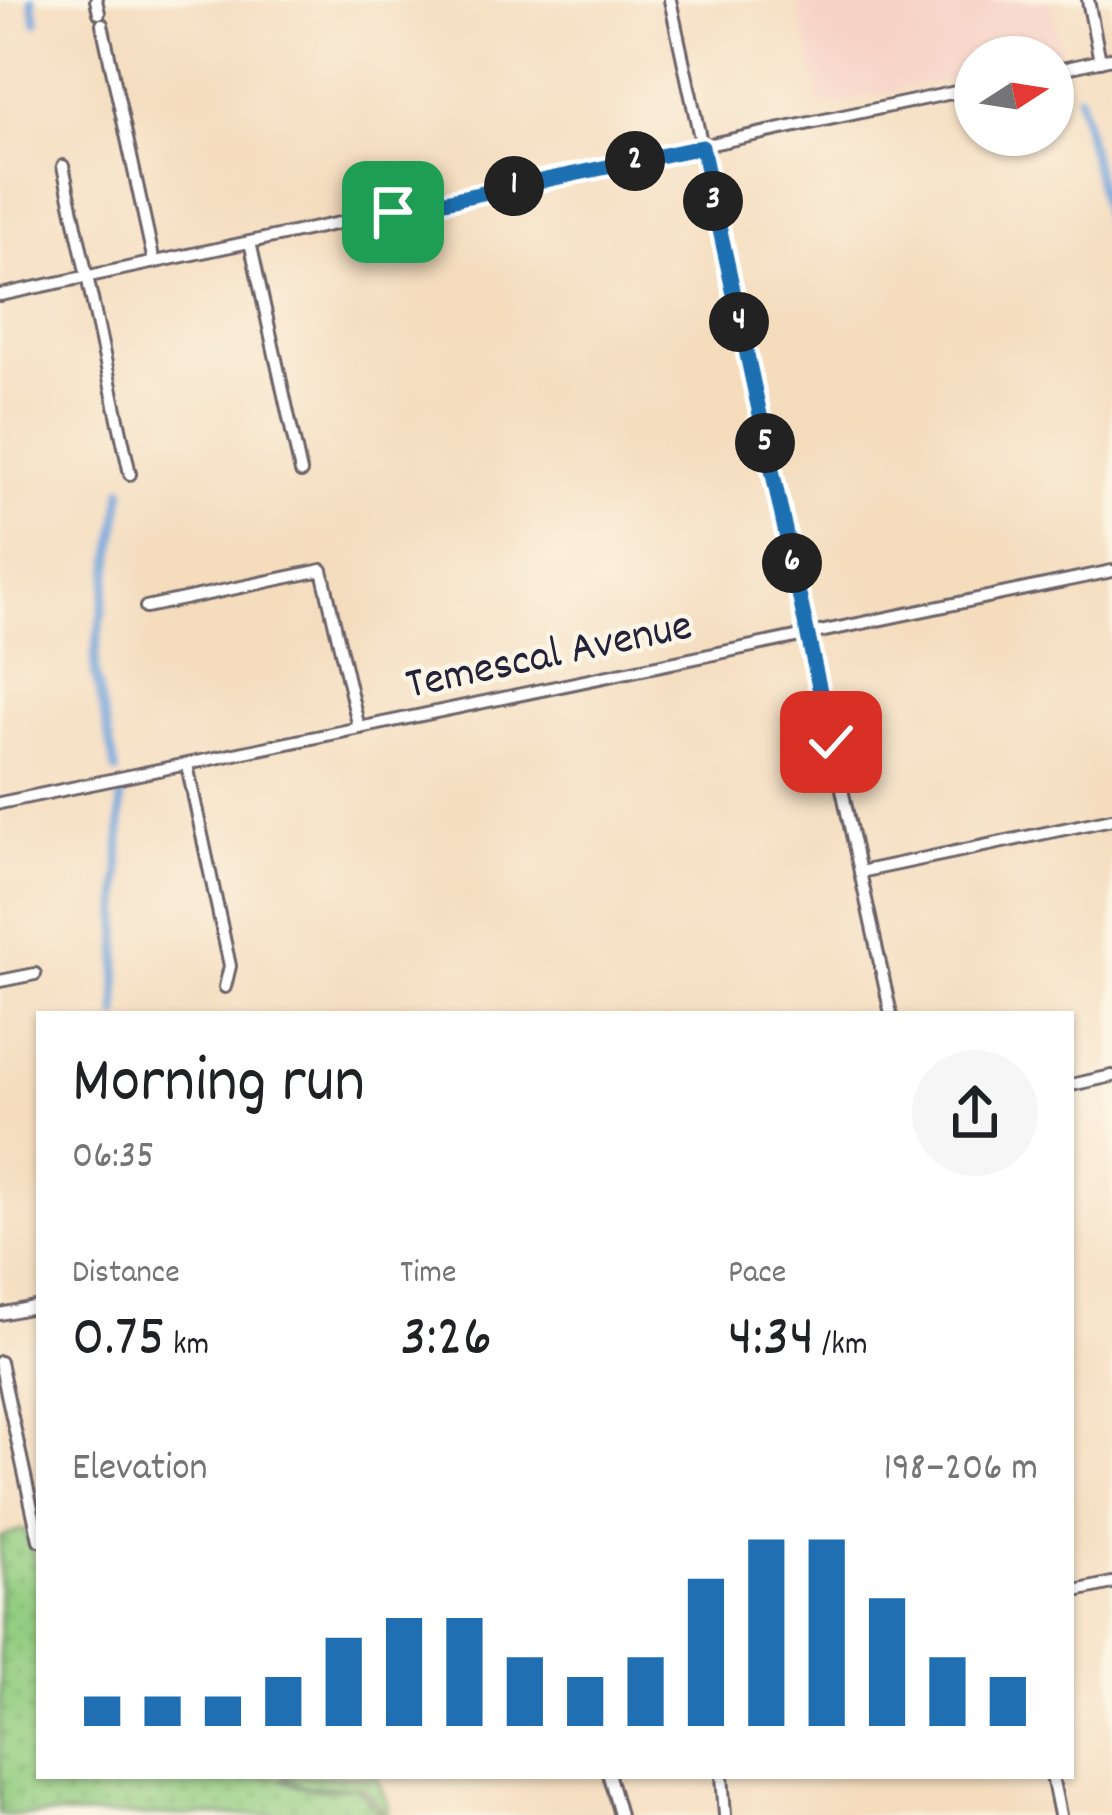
<!DOCTYPE html>
<html lang="en">
<head>
<meta charset="utf-8">
<style>
	body { margin:0; font-family:Dekko,sans-serif; background:#f6f6f6; color:#202124; height:100vh; display:flex; flex-direction:column; font-size:45px; white-space:nowrap }
	* { box-sizing:border-box; margin:0 }
	p { font-size:39px; color:#757577 }
	.icon { flex:none; width:66px; height:66px; fill:none; stroke:currentColor; stroke-width:2; stroke-linecap:round; stroke-linejoin:round }
	.map { position:relative; flex:1; overflow:hidden }
	.details { position:absolute; left:36px; top:1011px; width:1038px; height:768px; display:flex; flex-direction:column; background:#fff; border-radius:0px; box-shadow:0 3px 9px #0004 }
	.details>* { flex:none }
	.needle { width:78px; rotate:78deg }
	.tools { position:absolute; left:954px; top:36px; display:grid; gap:24px }
	.tools a { display:grid; place-items:center; width:120px; height:120px; border-radius:50%; background:#fff; box-shadow:0 3px 9px #0004; font-size:60px }
	.pin { position:absolute; display:grid; place-items:center; width:102px; height:102px; color:#fff; margin:-51px; border-radius:24px; box-shadow:0 6px 18px #0006 }
	.km { position:absolute; width:60px; height:60px; margin:-30px; border-radius:50%; background:#222; color:#fff; font-size:33px; line-height:60px; text-align:center }
	.round { display:grid; place-items:center; flex:none; width:126px; height:126px; border-radius:63px; background:#f6f6f6 }
	.overview { display:flex; align-items:center; justify-content:space-between; height:204px; padding:0 36px }
	h1 { font-size:66px; font-weight:600; line-height:90px }
	.stats { display:grid; grid-template-columns:repeat(3,1fr); gap:18px; height:204px; padding:12px 36px }
	.stats div { display:grid; align-content:center }
	.stats b { font-size:60px; font-weight:600 }
	.stats small { font-size:33px; font-weight:400 }
	.stats p { font-size:33px }
	.chart { height:336px; padding:24px 36px }
	.chart p { display:flex; justify-content:space-between }
	.chart svg { width:100%; height:216px; margin-top:12px; stroke:#1f6fb2; stroke-width:6 }
	.map>svg:first-child { display:block }
	.built { fill:#f7d1c6 }
	.green { fill:url(#green-dots); stroke:#5b785e; stroke-width:3 }
	.lines { fill:none; stroke-linecap:round; stroke-linejoin:round }
	.canal { stroke:#6c9fd7; stroke-width:9 }
	.minor-casing { stroke:#6c6368; stroke-width:16 }
	.minor { stroke:#fff; stroke-width:10 }
	.route-casing { stroke:#fff; stroke-width:24 }
	.route { stroke:#1f6fb2; stroke-width:15 }
	.labels { text-anchor:middle; stroke-width:9; stroke-linejoin:round; paint-order:stroke }
	.street-label { font-size:45px; fill:#22223b; stroke:#fcf5e5 }
</style>
</head>
<body>
<div class="map">
<svg width="1112" height="1815" viewBox="0 0 1112 1815">
	<defs>
		<pattern id="green-dots" width="8" height="8" patternUnits="userSpaceOnUse" patternTransform="scale(3)"><rect width="8" height="8" fill="#94ce82"/><path d="M2 2h.1M6 6h.1" fill="none" stroke="#7fb171" stroke-width="1.8" stroke-linecap="round"/></pattern>
	</defs>
	<rect width="100%" height="100%" fill="#fcf5e5"/>
	<filter id="ink" filterUnits="userSpaceOnUse"><feTurbulence type="fractalNoise" baseFrequency=".00833" numOctaves="2"/><feDisplacementMap in="SourceGraphic" scale="24" xChannelSelector="R" yChannelSelector="G"/><feConvolveMatrix kernelMatrix="1 2 1 2 8 2 1 2 1" color-interpolation-filters="sRGB"/></filter>
	<filter id="wash" filterUnits="userSpaceOnUse"><feTurbulence type="fractalNoise" baseFrequency=".004" numOctaves="4" result="noise"/><feDisplacementMap in="SourceGraphic" scale="48" xChannelSelector="R" yChannelSelector="G"/><feGaussianBlur stdDeviation="2.7" result="paint"/><feColorMatrix in="noise" values="0 0 0 0 0 0 0 0 0 0 0 0 0 0 0 0 0 1.4 0 .05"/><feComposite in="paint" operator="in"/></filter>
	<g filter="url(#wash)">
		<rect width="100%" height="100%" fill="#f4dcbd"/>
		<polygon class="built" points="797,0 1051,0 1062,51 1039,57 1028,54 975,57 975,65 963,67 956,78 821,107"/>
		<path class="green" d="M24 1529 39 1568V1776H277C302 1793 328 1791 356 1787H304L282 1776H376L389 1806 386 1815 365 1789 357 1786 381 1815H0V1537Z"/>
		<g class="lines">
			<g class="canal">
				<polyline points="32,0 36,22"/>
				<polyline points="1079,96 1112,245"/>
				<polyline points="116,771 95,674 95,654 123,489"/>
				<polyline points="117,1014 121,791"/>
			</g>
		</g>
	</g>
	<g filter="url(#ink)">
		<g class="lines">
			<defs>
				<g id="minor">
					<polyline points="96,0 99,13"/>
					<polyline points="670,0 891,1014"/>
					<polyline points="1088,0 1100,61"/>
					<polyline points="102,24 154,262"/>
					<polyline points="1053,71 1112,58"/>
					<polyline points="63,166 130,474"/>
					<polyline points="250,242 301,472"/>
					<polyline points="0,295 975,88"/>
					<polyline points="146,607 322,570 359,728"/>
					<polyline points="187,765 230,966 225,987"/>
					<polyline points="0,803 1112,571"/>
					<polyline points="860,872 1112,819"/>
					<polyline points="0,981 35,974"/>
					<polyline points="1071,1085 1112,1076"/>
					<polyline points="0,1314 39,1306"/>
					<polyline points="0,1362 39,1540"/>
					<polyline points="1071,1592 1112,1583"/>
					<polyline points="609,1776 620,1815"/>
					<polyline points="722,1776 725,1815"/>
					<polyline points="1052,1776 1060,1815"/>
				</g>
			</defs>
			<use href="#minor" class="minor-casing"/>
			<use href="#minor" class="minor"/>
		</g>
	</g>
	<g class="lines" filter="url(#ink)">
		<defs>
			<polyline id="route" points="393,212 702,147 831,742"/>
		</defs>
		<use href="#route" class="route-casing"/>
		<use href="#route" class="route"/>
	</g>
	<g class="labels">
		<g class="street-label">
			<text transform="translate(548 651) rotate(-12)" y="16">Temescal Avenue</text>
		</g>
	</g>
</svg>
<div class="tools">
<a><svg class="needle" viewBox="-14 -14 28 28"><path d="M0-13l5 13h-10z" fill="#e53935"/><path d="M0 13l5-13h-10z" fill="#757577"/></svg></a>
</div>
<div class="pin" style="left:393px;top:212px;background:#1e9e55"><svg class="icon" aria-label="arrive" viewBox="0 0 24 24"><path d="M6 21V4h12l-3 4 3 4H6"/></svg></div>
<div class="pin" style="left:831px;top:742px;background:#d93025"><svg class="icon" aria-label="check" viewBox="0 0 24 24"><path d="M5 12l5 5 9-10"/></svg></div>
<b class="km" style="left:514px;top:186px">1</b>
<b class="km" style="left:635px;top:161px">2</b>
<b class="km" style="left:713px;top:201px">3</b>
<b class="km" style="left:739px;top:322px">4</b>
<b class="km" style="left:765px;top:443px">5</b>
<b class="km" style="left:792px;top:563px">6</b>
<section class="details">
<div class="overview"><div><h1>Morning run</h1><p>06:35</p></div><a class="round"><svg class="icon" aria-label="share" viewBox="0 0 24 24"><path d="M12 15V3M7 8l5-5 5 5M5 13v7h14v-7"/></svg></a></div>
<div class="stats">
<div><p>Distance</p><b>0.75<small> km</small></b></div>
<div><p>Time</p><b>3:26</b></div>
<div><p>Pace</p><b>4:34<small> /km</small></b></div>
</div>
<div class="chart"><p><span>Elevation</span>198–206 m</p>
<svg viewBox="0 0 160 44" preserveAspectRatio="none"><path d="M5 44V38M15 44V38M25 44V38M35 44V34M45 44V26M55 44V22M65 44V22M75 44V30M85 44V34M95 44V30M105 44V14M115 44V6M125 44V6M135 44V18M145 44V30M155 44V34"/></svg>
</div>
</section>
</div>
</body>
</html>
